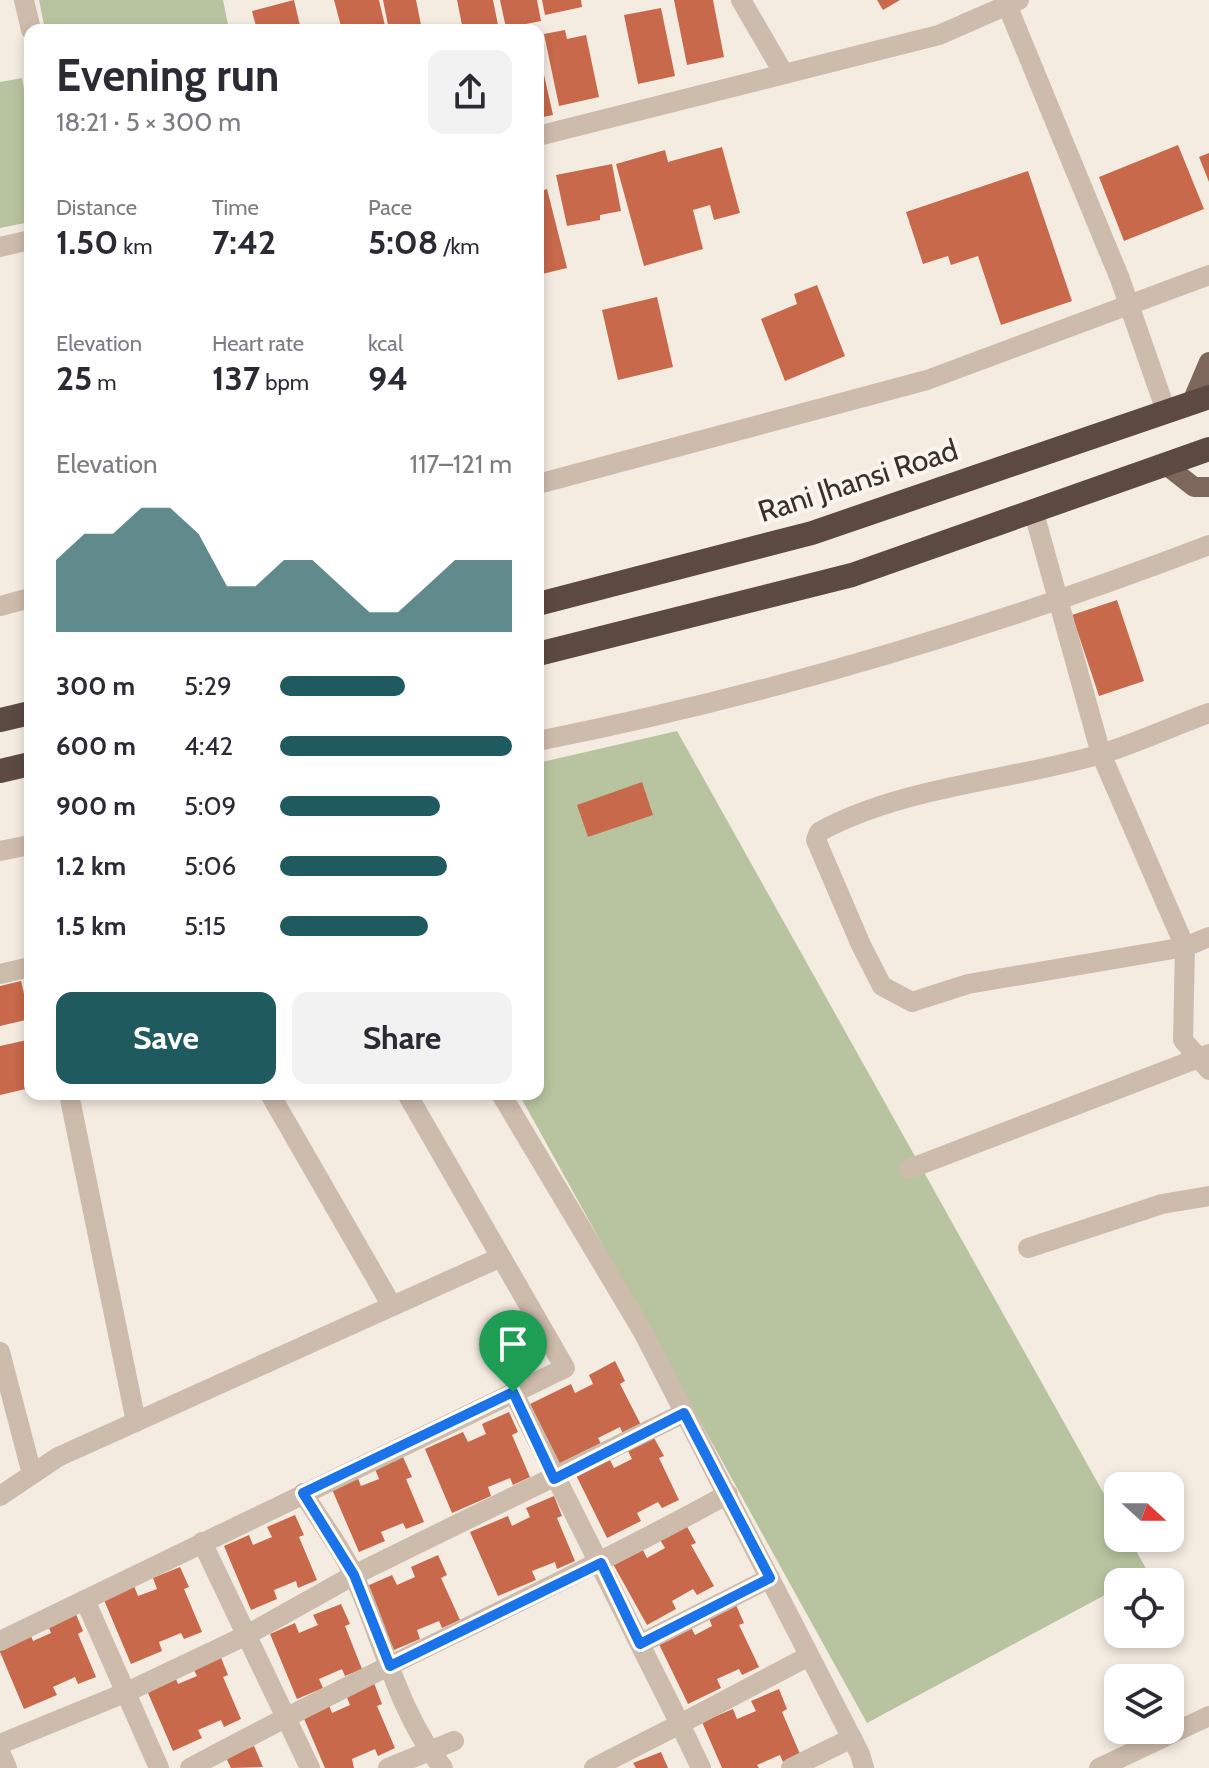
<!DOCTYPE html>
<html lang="en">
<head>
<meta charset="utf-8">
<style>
	body { margin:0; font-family:Cabin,sans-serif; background:#f2f2f3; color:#2b2b33; height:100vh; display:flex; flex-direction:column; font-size:30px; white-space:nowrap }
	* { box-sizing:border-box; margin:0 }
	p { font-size:26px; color:#7c7c81 }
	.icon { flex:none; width:44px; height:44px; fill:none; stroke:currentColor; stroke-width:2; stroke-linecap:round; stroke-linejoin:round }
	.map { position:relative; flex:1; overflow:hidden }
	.side { position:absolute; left:24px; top:24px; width:520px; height:1076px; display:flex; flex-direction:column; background:#fff; border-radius:16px; box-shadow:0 4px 12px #0003 }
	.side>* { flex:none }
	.needle { width:52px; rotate:111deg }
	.buttons { position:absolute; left:1104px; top:1472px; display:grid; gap:16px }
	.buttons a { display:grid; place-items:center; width:80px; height:80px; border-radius:16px; background:#fff; box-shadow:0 4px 12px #0003; font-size:40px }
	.pin { position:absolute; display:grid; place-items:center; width:68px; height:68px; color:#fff; margin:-82px -34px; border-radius:50% 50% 50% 0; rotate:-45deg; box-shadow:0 0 8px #0007 }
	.pin .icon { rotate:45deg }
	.round { display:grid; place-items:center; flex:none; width:84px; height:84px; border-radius:16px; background:#f2f2f3 }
	.summary { display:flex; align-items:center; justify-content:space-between; height:136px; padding:0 32px }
	h1 { font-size:44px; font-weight:700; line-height:60px }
	.stats { display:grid; grid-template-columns:repeat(3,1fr); gap:12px; height:136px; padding:8px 32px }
	.stats div { display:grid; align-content:center }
	.stats b { font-size:34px; font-weight:700 }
	.stats small { font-size:22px; font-weight:400 }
	.stats p { font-size:22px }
	.chart { height:224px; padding:16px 32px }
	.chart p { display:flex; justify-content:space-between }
	.chart svg { width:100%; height:144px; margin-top:8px; fill:#1f5a5e; opacity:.7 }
	.button { display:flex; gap:16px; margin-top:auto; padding:16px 32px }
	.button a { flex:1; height:92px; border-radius:16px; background:#1f5a5e; color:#fff; font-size:32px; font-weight:700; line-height:92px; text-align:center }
	.button a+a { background:#f2f2f3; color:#2b2b33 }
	ul { padding:0 32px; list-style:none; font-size:26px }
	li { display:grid; grid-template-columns:128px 96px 1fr; align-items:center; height:60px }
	li i { height:20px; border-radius:10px; background:#1f5a5e }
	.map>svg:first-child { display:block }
	.green { fill:#b8c4a0 }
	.building { fill:#c8694b }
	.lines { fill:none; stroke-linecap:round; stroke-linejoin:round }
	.minor { stroke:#cdbbac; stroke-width:20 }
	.major { stroke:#7d675c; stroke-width:20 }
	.highway { stroke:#5c4a42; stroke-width:24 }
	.route-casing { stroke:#fff; stroke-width:16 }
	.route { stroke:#1a73e8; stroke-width:10 }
	.labels { text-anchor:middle; stroke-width:8; stroke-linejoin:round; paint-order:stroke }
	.street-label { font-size:30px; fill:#3b302b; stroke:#fbf5ee }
</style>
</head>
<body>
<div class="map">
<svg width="1209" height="1768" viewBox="0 0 1209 1768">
	<rect width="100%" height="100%" fill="#f4ebe1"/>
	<g class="green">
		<polygon points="39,0 223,0 229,30 45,30"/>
		<polygon points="22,78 30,123 30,222 0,228 0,82"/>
		<polygon points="677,731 1118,1519 1118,1538 1129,1538 1148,1572 1129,1582 1118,1582 1118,1588 867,1723 519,1094 538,1094 538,763"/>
	</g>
	<g class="building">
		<polygon points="294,0 301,30 257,30 252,11"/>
		<polygon points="334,0 379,0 386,30 342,30"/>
		<polygon points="383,0 416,0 422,30 389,30"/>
		<polygon points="457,0 493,0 499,30 463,30"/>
		<polygon points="500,0 537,0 541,21 506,28"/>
		<polygon points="542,0 581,0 582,7 545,15"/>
		<polygon points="674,0 713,0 724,57 687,65"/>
		<polygon points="877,0 900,0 883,10"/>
		<polygon points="661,8 675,76 638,84 624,15"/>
		<polygon points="565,30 567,39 586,35 599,97 559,106 544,34"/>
		<polygon points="538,48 553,115 538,118"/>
		<polygon points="1178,145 1204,209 1124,241 1099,177"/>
		<polygon points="722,147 740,213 714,220 710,205 693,210 703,249 644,266 616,164 665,150 668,162"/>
		<polygon points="1209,153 1209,182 1199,157"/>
		<polygon points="612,164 621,211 600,215 600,220 567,226 556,175"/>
		<polygon points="1028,171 1072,301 1001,325 978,256 951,265 948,256 923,264 906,212"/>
		<polygon points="547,189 567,268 538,275 538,192"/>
		<polygon points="817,285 845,356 785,381 761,319 797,304 794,294"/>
		<polygon points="657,297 673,367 618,380 602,310"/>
		<polygon points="1117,600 1144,681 1099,696 1072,615"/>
		<polygon points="642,782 653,815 588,837 577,805"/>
		<polygon points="21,981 30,1019 0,1026 0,986"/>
		<polygon points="27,1040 30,1088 0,1095 0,1046"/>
		<polygon points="615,1361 625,1381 620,1384 641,1425 623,1434 620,1427 598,1438 602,1446 561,1467 530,1404 571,1384 575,1393 593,1384 589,1375"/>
		<polygon points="509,1412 518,1432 512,1435 530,1477 513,1485 510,1478 488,1487 491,1496 452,1513 425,1449 463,1432 468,1442 486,1434 482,1424"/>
		<polygon points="653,1436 664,1456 659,1458 679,1500 662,1508 658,1502 637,1513 641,1521 607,1538 576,1475 609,1458 614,1468 632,1459 627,1449"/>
		<polygon points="403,1457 412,1477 406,1479 424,1522 406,1529 403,1523 381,1532 385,1541 359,1552 331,1487 357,1476 361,1486 379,1479 375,1469"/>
		<polygon points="554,1496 562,1516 557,1518 575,1561 557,1569 555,1562 532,1571 536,1580 498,1596 470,1532 508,1516 512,1526 530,1517 526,1508"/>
		<polygon points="295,1515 304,1535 299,1537 317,1580 298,1588 296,1581 274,1590 277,1599 251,1610 224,1546 249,1535 253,1545 272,1537 267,1527"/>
		<polygon points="685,1523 696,1543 691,1545 714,1586 697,1595 693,1589 672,1601 676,1609 647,1625 613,1564 642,1548 647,1558 665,1548 659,1538"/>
		<polygon points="438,1555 447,1575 441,1578 460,1620 442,1628 439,1621 417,1630 420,1639 394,1650 367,1586 392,1575 397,1585 415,1577 411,1567"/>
		<polygon points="180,1567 189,1587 184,1589 202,1632 184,1639 181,1633 159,1642 162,1651 131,1664 104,1600 134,1586 138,1596 157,1589 153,1578"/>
		<polygon points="735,1603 744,1623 739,1625 759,1667 742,1675 739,1669 717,1679 721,1688 688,1704 657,1640 690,1625 695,1635 712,1626 708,1616"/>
		<polygon points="341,1604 350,1624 345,1626 362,1669 345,1676 342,1669 319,1679 323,1688 297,1699 270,1634 295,1623 299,1633 318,1625 313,1615"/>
		<polygon points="75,1612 83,1631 78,1634 96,1677 78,1684 75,1677 53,1687 57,1695 24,1709 0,1652 0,1644 29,1631 33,1641 51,1633 47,1623"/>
		<polygon points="220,1655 228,1675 223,1677 241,1719 224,1727 221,1720 198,1730 202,1738 173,1751 145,1686 174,1674 178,1684 197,1676 192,1666"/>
		<polygon points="374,1683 382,1704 377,1706 395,1748 378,1756 375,1749 352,1759 354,1768 325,1768 302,1714 328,1703 332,1713 350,1705 346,1695"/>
		<polygon points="779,1689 787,1709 782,1712 800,1754 783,1762 780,1755 757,1765 759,1768 722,1768 702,1722 733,1709 737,1719 756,1711 751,1701"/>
		<polygon points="254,1746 263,1767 231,1768 226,1758"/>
		<polygon points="661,1752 668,1768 636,1768 633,1763"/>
	</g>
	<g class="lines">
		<g class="minor">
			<polyline points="24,0 31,30"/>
			<polyline points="741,0 784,74"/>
			<polyline points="1005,0 1120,279 1166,411"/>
			<polyline points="538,136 939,35 1019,0"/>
			<polyline points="0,247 30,240"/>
			<polyline points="538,484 927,380 1209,275"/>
			<polyline points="1034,513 1101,754 1185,947 1183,1040 1209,1070"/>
			<polyline points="0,606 30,598"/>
			<path d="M1209 713C1173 726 1137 743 1101 754 1010 781 903 786 819 832L816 840 861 945 882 986 912 1002 968 984 1185 947 1209 937"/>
			<path d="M538 741C766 696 992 628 1209 545"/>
			<polyline points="0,851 30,845"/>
			<polyline points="0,974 30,967"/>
			<polyline points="69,1094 136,1422"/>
			<polyline points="270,1094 392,1306"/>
			<polyline points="501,1094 642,1330 860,1754 864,1768"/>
			<polyline points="909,1169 1209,1054"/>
			<polyline points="1028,1248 1162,1204 1209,1196"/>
			<polyline points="0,1352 32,1474"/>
			<polyline points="513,1392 680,1724 594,1768"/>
			<path d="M303 1493C320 1521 342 1548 355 1578 382 1638 400 1717 443 1768"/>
			<polyline points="0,1496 58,1457 499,1258"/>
			<polyline points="202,1542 310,1768"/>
			<polyline points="85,1600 159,1768"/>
			<polyline points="0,1641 565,1368 407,1094"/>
			<polyline points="640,1644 770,1578"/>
			<polyline points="0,1744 127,1692 247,1635 354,1575 684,1413"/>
			<polyline points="0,1752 7,1768"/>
			<path d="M190 1768C367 1672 551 1591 728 1494"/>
			<polyline points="388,1768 454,1741"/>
			<polyline points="701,1768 680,1724 809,1656"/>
			<polyline points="791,1768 852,1738"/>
			<polyline points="1099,1768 1209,1716"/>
		</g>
		<g class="major">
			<polyline points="1192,402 1209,362"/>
			<polyline points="1166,465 1194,487 1209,487"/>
		</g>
		<g class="highway">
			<polyline points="538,604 812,533 1209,397"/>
			<polyline points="538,654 852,575 1209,449"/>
			<polyline points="0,720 30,713"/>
			<polyline points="0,771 30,764"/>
		</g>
	</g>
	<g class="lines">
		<defs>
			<polygon id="route" points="513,1392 554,1479 684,1413 770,1578 640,1644 601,1563 390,1666 354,1575 303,1493"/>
		</defs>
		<use href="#route" class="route-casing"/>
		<use href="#route" class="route"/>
	</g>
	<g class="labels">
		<g class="street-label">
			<text transform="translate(858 481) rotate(-18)" y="10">Rani Jhansi Road</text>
		</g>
	</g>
</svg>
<div class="buttons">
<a><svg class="needle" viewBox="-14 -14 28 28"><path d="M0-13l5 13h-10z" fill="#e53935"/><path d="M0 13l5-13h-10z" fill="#7c7c81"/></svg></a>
<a><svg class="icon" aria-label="locate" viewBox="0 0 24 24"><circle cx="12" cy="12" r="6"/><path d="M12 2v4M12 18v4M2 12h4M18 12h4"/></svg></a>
<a><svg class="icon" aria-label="layers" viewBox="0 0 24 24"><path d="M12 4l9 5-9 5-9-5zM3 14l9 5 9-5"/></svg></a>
</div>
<div class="pin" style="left:513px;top:1392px;background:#1e9e55"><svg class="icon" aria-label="arrive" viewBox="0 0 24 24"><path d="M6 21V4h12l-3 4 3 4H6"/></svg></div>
<section class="side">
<div class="summary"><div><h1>Evening run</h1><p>18:21 · 5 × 300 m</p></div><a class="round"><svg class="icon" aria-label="share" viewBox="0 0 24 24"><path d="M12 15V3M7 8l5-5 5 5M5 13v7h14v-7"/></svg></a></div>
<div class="stats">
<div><p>Distance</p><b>1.50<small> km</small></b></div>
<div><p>Time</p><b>7:42</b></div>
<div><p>Pace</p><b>5:08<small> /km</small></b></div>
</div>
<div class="stats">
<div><p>Elevation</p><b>25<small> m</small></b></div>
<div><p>Heart rate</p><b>137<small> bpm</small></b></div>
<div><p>kcal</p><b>94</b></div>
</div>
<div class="chart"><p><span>Elevation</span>117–121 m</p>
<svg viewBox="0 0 160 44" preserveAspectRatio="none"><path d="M0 44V22L10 14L20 14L30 6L40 6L50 14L60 30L70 30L80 22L90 22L100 30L110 38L120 38L130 30L140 22L150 22L160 22V44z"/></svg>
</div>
<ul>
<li><b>300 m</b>5:29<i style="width:54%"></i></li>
<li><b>600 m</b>4:42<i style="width:100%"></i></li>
<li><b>900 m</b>5:09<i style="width:69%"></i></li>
<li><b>1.2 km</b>5:06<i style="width:72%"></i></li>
<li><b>1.5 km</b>5:15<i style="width:64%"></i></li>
</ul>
<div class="button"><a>Save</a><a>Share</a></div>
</section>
</div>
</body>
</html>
